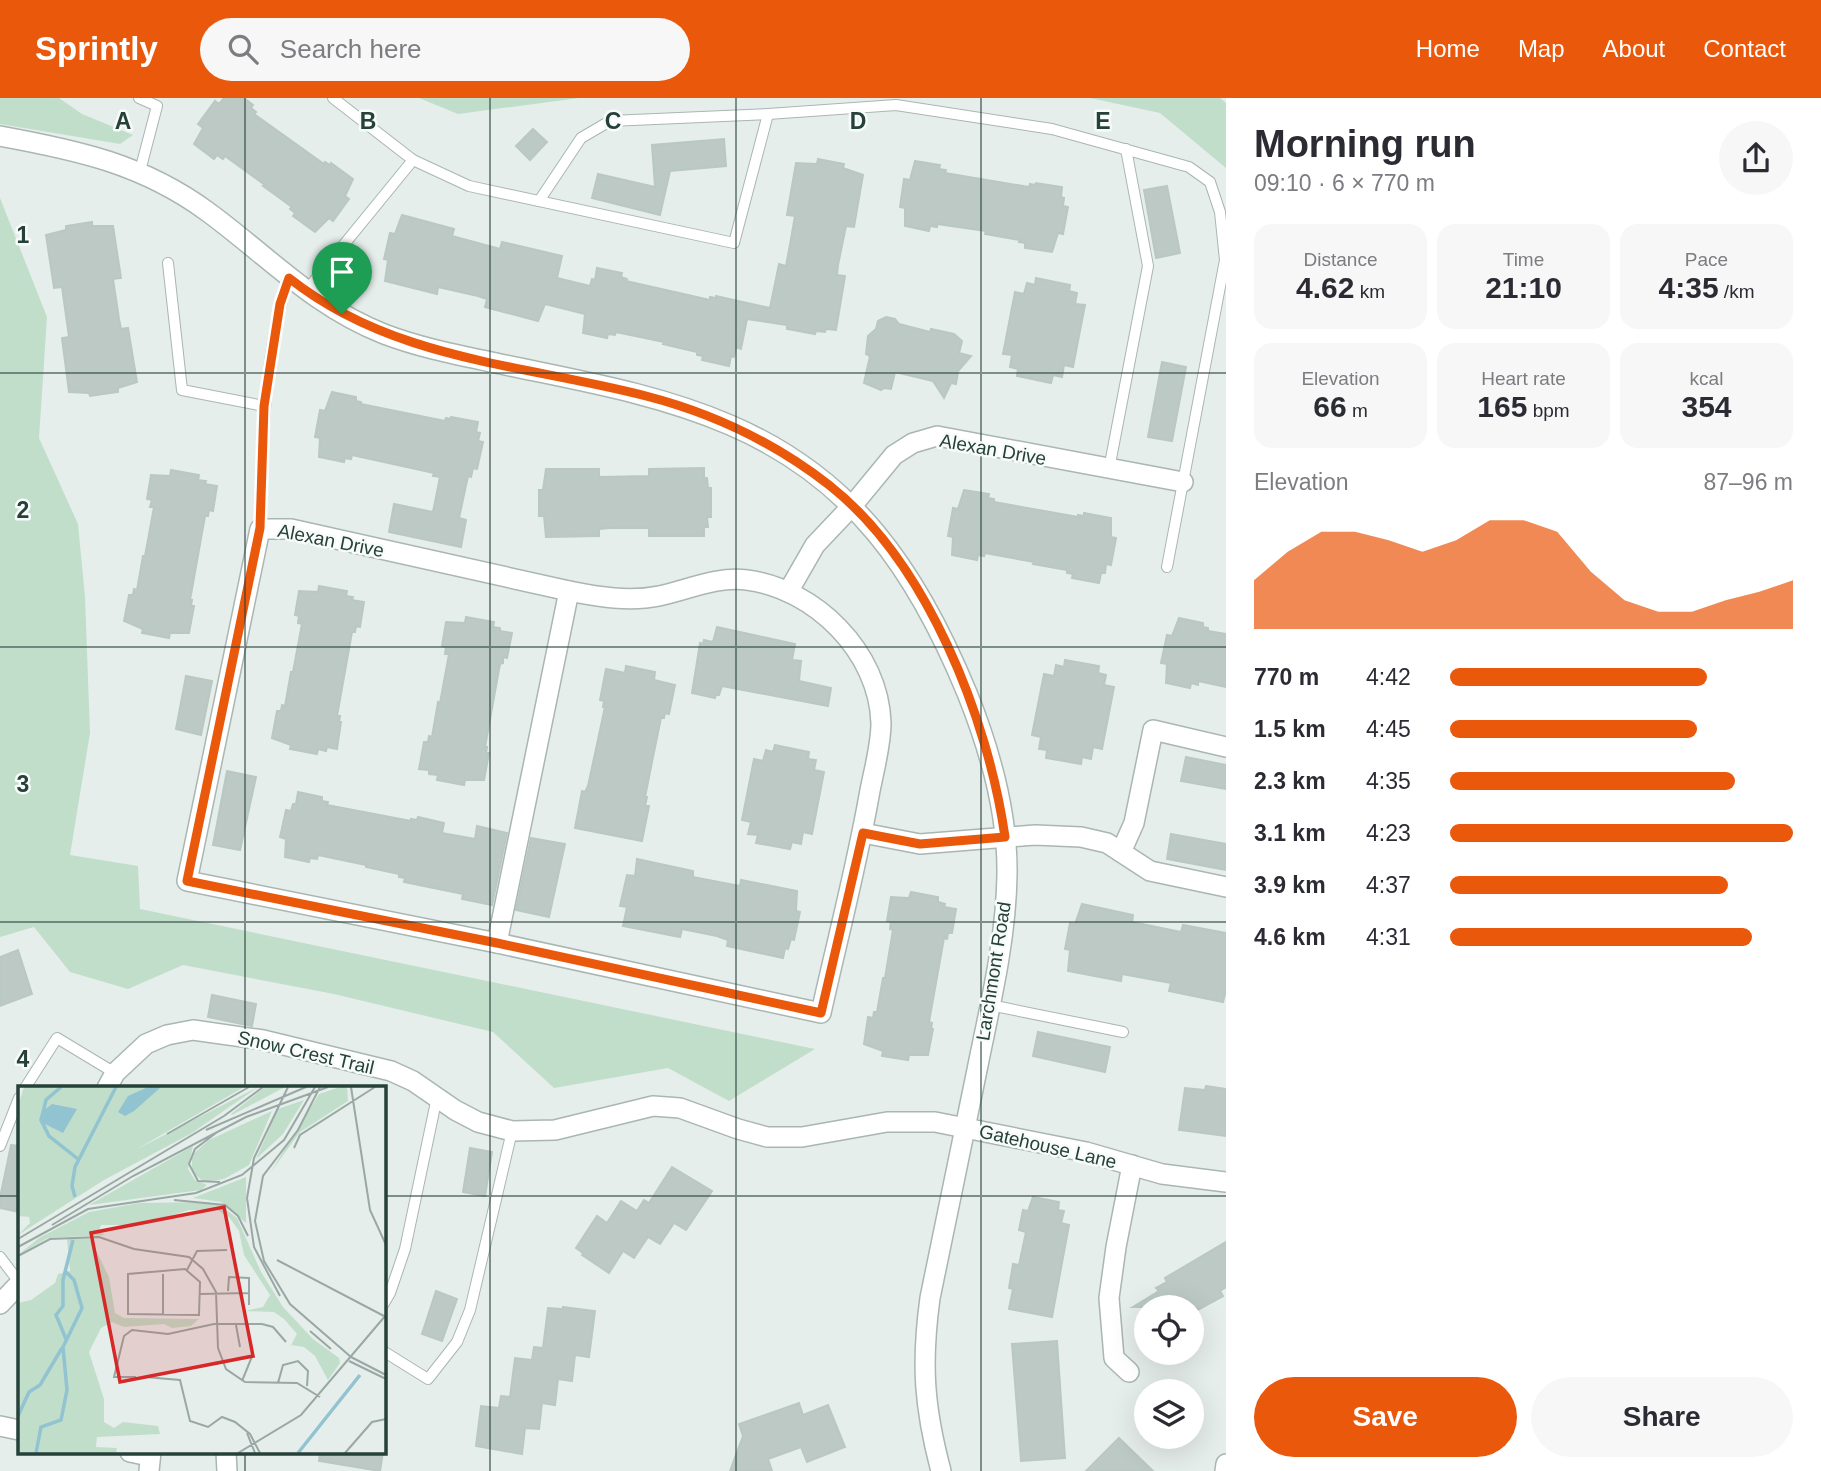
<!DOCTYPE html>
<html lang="en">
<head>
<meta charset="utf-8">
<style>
	body { margin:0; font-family:Arial,sans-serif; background:#f7f7f7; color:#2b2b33; height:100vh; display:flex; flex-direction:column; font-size:26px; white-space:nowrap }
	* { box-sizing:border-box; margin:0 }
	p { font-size:23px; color:#7c7c81 }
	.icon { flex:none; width:38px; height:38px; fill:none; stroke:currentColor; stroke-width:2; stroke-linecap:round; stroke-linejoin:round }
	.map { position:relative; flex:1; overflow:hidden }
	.details { display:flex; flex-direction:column; background:#fff; width:595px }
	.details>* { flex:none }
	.buttons { position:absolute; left:1134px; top:1197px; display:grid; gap:14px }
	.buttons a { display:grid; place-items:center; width:70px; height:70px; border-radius:50%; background:#fff; box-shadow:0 7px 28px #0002; font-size:35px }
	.pin { position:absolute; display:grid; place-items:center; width:60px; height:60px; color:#fff; margin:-72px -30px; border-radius:50% 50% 50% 0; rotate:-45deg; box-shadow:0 0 7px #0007 }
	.pin .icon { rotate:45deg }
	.round { display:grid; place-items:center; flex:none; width:74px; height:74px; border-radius:37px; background:#f7f7f7 }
	.headline { display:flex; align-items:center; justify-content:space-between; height:119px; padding:0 28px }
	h1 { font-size:38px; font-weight:800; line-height:52px }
	.metrics { display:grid; grid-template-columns:repeat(3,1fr); gap:10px; height:119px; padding:7px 28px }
	.metrics div { display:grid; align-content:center; border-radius:18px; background:#f7f7f7; text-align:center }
	.metrics b { font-size:30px; font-weight:800 }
	.metrics small { font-size:19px; font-weight:400 }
	.metrics p { font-size:19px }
	.chart { height:196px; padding:14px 28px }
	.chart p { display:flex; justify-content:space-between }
	.chart svg { width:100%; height:126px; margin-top:7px; fill:#ea580c; opacity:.7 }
	.action { display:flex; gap:14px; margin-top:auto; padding:14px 28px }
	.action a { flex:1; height:80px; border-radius:42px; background:#ea580c; color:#fff; font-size:28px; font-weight:800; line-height:80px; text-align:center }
	.action a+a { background:#f7f7f7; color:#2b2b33 }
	ul { padding:0 28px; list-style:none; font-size:23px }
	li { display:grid; grid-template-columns:112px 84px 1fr; align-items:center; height:52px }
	li i { height:18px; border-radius:9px; background:#ea580c }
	header { display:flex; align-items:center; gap:42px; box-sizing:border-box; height:98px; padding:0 35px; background:#ea580c; color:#fff }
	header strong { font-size:33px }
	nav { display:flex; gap:38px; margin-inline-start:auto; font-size:24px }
	.search { width:490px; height:63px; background:#f7f7f7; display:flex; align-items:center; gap:18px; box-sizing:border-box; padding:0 24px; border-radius:38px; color:#7c7c81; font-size:26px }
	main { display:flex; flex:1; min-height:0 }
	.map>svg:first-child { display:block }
	.green { fill:#c1deca }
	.building { fill:#bcc9c4; stroke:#b9c8c2; stroke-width:2 }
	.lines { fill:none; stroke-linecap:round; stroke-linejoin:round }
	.lane-casing { stroke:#a9b6b2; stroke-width:12 }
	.street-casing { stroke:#a9b6b2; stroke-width:22 }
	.lane { stroke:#fff; stroke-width:10 }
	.street { stroke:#fff; stroke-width:19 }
	.route-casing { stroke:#fff; stroke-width:14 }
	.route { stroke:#ea580c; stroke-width:9 }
	.grid { fill:none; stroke:#26403a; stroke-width:2; stroke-opacity:0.55 }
	.labels { text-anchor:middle; stroke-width:5; stroke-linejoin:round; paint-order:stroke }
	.street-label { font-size:19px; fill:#26403a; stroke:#f7fbf9 }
	.inset-river { fill:none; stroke:#92c3d0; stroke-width:3.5 }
	.inset-road { fill:none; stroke:#99a8a4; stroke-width:2 }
	.view { fill:#d62828; fill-opacity:0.15; stroke:#d62828; stroke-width:3.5 }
	.inset-edge { fill:none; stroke:#26403a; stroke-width:3.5 }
	.grid-label { font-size:23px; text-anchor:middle; font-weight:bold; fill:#26403a; stroke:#f7fbf9; stroke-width:5; stroke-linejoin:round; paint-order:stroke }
</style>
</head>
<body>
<header>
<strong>Sprintly</strong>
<div class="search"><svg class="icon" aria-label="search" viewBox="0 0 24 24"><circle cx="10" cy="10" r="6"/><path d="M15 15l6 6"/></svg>Search here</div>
<nav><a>Home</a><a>Map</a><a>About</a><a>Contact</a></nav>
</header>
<main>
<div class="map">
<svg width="1226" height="1373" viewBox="0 0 1226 1373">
	<rect width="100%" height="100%" fill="#e6eeeb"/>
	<g class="green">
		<polygon points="0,0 59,0 82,16 133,37 120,46 0,26"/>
		<polygon points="419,0 579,0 458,16"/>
		<polygon points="1090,0 1220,0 1226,5 1226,70 1160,15"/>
		<polygon points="0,100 47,219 39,340 78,426 85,499 90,635 70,757 138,768 140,811 815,951 729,1003 668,970 554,990 493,934 334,896 183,867 128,891 70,874 34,829 0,839"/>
	</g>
	<g class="building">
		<polygon points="224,0 244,0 253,7 251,10 256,14 254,16 324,66 325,64 330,67 331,65 353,81 345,98 349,101 333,123 329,120 315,134 293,118 295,115 290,111 292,109 263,88 265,87 225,58 223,61 217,57 214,61 194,46 203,30 198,26 215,3 219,6"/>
		<polygon points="533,31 547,44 530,62 516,48"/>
		<polygon points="724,41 726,68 670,73 660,117 592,100 598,76 655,89 652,47"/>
		<polygon points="818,61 844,66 843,70 863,77 854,129 846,128 838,167 837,177 845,178 836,232 826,231 825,234 816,233 815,236 787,231 787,227 747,221 741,251 736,249 734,259 731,258 729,268 702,262 703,258 697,257 697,254 663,246 664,244 616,234 615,237 608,236 607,240 583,235 585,216 545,206 538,223 485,209 487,201 478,198 438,189 437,196 385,183 388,162 384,161 390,135 395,136 402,117 454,131 452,138 500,151 502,144 562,158 557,180 590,188 592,181 595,182 597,170 622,175 621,179 627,181 626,183 710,202 710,199 716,200 716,198 770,210 779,166 786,168 791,141 795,118 787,117 796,65 817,66"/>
		<polygon points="915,63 940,67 939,71 946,72 945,75 1029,89 1030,86 1035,87 1036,85 1062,89 1061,99 1064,100 1063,108 1068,109 1063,136 1058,135 1052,154 1025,150 1025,145 1019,144 1020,142 985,136 986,133 937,126 937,129 930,128 929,133 905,128 905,110 900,109 904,81 910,82"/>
		<polygon points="1167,88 1180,155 1156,160 1144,92"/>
		<polygon points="92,124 92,128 113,128 121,180 113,181 119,221 121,231 128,230 137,284 118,290 118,294 90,298 89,295 69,294 62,240 69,239 62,189 54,190 46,137 66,132 66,128"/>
		<polygon points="1036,180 1070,187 1069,193 1077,195 1075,206 1085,207 1073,269 1064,267 1062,279 1053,277 1051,285 1017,278 1018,271 1010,269 1012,257 1003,256 1015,194 1024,196 1027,185 1035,187"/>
		<polygon points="886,219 895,221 899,226 930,234 931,231 954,236 962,243 959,255 971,258 958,273 956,286 951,285 944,300 933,283 895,274 891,291 884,290 881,292 864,285 870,258 866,256 868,238 876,231 878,223"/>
		<polygon points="1162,264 1186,269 1172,343 1148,339"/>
		<polygon points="332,294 356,299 356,303 361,304 361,306 445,323 446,320 451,321 451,319 478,324 476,334 480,335 478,343 483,344 477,371 473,370 471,379 468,378 459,420 466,422 461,449 389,434 394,406 433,414 440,379 433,378 434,375 352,357 351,361 345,360 344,364 319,359 320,340 315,339 320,312 325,313"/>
		<polygon points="704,370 704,380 707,380 708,390 711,390 711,419 707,419 708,429 704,429 704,438 649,438 649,430 610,430 599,431 599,438 546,439 544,418 539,418 539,392 543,392 546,371 599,371 599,379 649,378 649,371"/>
		<polygon points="171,372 199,377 198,382 206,383 205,386 217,388 213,413 209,412 208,418 205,418 190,502 192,502 191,508 194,508 189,535 170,535 169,540 142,535 143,531 124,523 129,497 133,497 134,491 137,492 143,458 145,458 154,409 150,409 152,402 147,401 151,377 170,378"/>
		<polygon points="964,392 989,396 988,400 994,401 994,404 1078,419 1078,417 1084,418 1084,415 1111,420 1111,439 1116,440 1111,467 1106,466 1105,475 1101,475 1099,485 1072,480 1073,476 1067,475 1067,472 1033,466 1034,464 985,455 984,458 978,457 977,462 952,457 953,439 948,438 953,410 958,411"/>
		<polygon points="319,488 347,493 346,498 353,499 352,502 364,504 360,529 356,528 355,534 352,534 337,618 340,618 339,624 341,624 337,651 327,649 326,653 318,651 317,656 290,651 291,647 272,640 277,613 281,613 282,607 285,608 291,574 293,574 302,526 298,525 299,518 295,517 299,493 318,494"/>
		<polygon points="466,519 494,524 493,529 500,530 500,533 512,535 507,560 503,559 503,565 500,566 485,649 487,649 486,655 489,655 484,682 465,682 464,687 437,682 438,677 429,676 429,672 419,671 424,644 428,644 429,638 432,639 438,604 440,605 449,556 445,556 446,549 442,548 446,524 465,525"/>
		<polygon points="1179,520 1203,525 1203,529 1208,530 1208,533 1226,536 1226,589 1198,583 1198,587 1191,585 1190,590 1166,585 1167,566 1161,565 1167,537 1172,538"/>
		<polygon points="717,529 795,546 792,562 801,563 799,583 831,590 828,608 722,588 719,597 716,597 715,600 692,595 700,545 703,546 704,542 713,544"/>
		<polygon points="1065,562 1099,568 1098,575 1106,577 1104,587 1114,589 1102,651 1093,649 1091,661 1082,659 1081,666 1046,660 1047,652 1039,651 1041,639 1032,637 1044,576 1054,578 1056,567 1064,569"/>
		<polygon points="626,568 655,574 654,582 675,587 669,616 665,615 664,620 661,620 654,654 645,699 647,699 645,708 649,708 642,743 575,730 582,693 585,694 588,688 605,609 603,609 604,603 600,602 606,571 625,575"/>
		<polygon points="186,578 212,583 201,637 176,631"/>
		<polygon points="775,647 809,654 808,661 816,662 814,672 824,674 812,736 803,734 801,746 792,744 790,751 756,745 758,737 748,736 751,724 742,722 754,661 763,663 766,652 773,654"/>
		<polygon points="1186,659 1226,667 1226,691 1181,683"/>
		<polygon points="227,673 256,679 240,752 213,747"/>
		<polygon points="298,694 322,699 322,703 328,704 327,707 411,723 411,721 417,722 418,719 444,725 442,735 475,741 477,728 507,735 492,807 462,801 463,796 404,784 405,780 399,779 399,776 366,769 366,767 318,757 317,761 310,760 309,764 285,759 286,741 280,739 286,712 291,713 293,706 296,706"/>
		<polygon points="1171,736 1226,746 1226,772 1167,761"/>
		<polygon points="531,740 565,746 549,819 516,812"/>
		<polygon points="637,761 693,773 693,779 703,781 740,788 741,782 797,793 796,813 800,814 794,842 791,841 788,851 785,850 783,860 727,848 728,842 717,838 682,831 680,839 623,828 627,809 620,808 627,777 635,778"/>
		<polygon points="911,794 938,799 938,804 945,806 944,809 956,811 952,835 948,835 947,841 944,840 929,924 932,925 931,930 933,931 928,957 909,957 908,962 882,958 883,953 864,946 868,919 873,920 874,914 877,914 883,880 885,880 893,832 890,831 891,824 887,823 891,799 909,800"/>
		<polygon points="1082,806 1133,817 1132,824 1181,834 1183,827 1226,835 1226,892 1223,904 1169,893 1171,885 1122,876 1121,883 1068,873 1070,852 1065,851 1070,825 1075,826"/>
		<polygon points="18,852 32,896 0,908 0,859"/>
		<polygon points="212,897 256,906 252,928 208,919"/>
		<polygon points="1038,934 1110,949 1105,974 1033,958"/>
		<polygon points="1206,988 1226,991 1226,1038 1179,1032 1185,990 1205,992"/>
		<polygon points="11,1047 19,1048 19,1114 0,1110 0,1100"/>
		<polygon points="470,1050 492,1054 485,1098 463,1094"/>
		<polygon points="672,1069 712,1093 686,1132 674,1125 660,1146 648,1139 634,1160 623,1153 609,1175 582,1157 583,1155 576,1150 597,1118 607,1125 621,1103 637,1113 644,1102 649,1105"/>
		<polygon points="1033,1099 1059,1104 1058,1112 1064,1113 1061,1125 1069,1127 1052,1219 1009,1211 1013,1191 1009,1190 1013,1166 1019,1167 1026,1134 1019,1132 1023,1112 1028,1113"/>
		<polygon points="1226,1144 1226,1189 1220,1193 1223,1198 1192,1215 1192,1209 1133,1209 1159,1193 1156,1190 1167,1184 1165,1180"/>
		<polygon points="436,1193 457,1201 442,1243 422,1236"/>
		<polygon points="563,1209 595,1213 589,1259 575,1257 572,1283 558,1281 555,1307 542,1305 539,1331 525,1330 522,1356 476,1348 481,1308 499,1310 501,1298 510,1299 515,1260 532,1262 534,1249 543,1250 548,1210 563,1211"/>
		<polygon points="1057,1243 1065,1360 1021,1363 1012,1246"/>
		<polygon points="799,1305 803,1317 828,1307 845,1349 807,1364 801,1349 768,1361 772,1373 730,1373 743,1338 739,1326"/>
		<polygon points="1119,1340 1153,1373 1086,1373"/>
		<polygon points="320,1354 383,1354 380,1373 319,1363"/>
	</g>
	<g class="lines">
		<defs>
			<g id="lane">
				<polyline points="139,0 157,8 140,73"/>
				<polyline points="333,0 413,62 469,88 734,145 768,16"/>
				<polyline points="539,103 581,40 610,23 768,16 896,7 1052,31 1189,69 1210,84 1220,114 1225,162 1167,469"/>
				<polyline points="168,165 182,292 264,308"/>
				<polyline points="306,193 413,62"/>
				<polyline points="1109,371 1148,168 1126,51"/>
				<path d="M260 431C263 347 262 260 289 180"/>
				<polyline points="990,907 1123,934"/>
				<polyline points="25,990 57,940 115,975"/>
				<polyline points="0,1048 19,1000"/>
				<polyline points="0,1159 19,1184"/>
				<polyline points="383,1207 390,1195 405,1151 437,999"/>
				<polyline points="383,1253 428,1281 457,1244 470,1212 512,1033"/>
			</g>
			<g id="street">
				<path d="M0 38C77 52 143 66 208 114 268 158 313 208 384 236 421 250 458 257 496 265 575 282 656 295 730 327 854 380 917 474 967 595 990 652 1008 714 1007 777 1006 843 990 907 977 972 961 1048 946 1124 930 1200 921 1266 924 1309 941 1373"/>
				<path d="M260 431H291L569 493C599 499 629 504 659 498 688 492 716 478 747 482 815 491 879 554 881 625 881 649 873 675 869 698 856 771 837 843 821 915L497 845 187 783Z"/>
				<polyline points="788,494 815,447 852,408 894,357 913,345 937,338 1183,384"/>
				<polyline points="863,735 920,746 1035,737 1081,739 1107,745 1150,773 1226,789"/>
				<polyline points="1121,754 1134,725 1153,632 1226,649"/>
				<polyline points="497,845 569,493"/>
				<polyline points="107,990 115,975 146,946 167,937 193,932 263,942 391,973 413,983 455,1012 478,1024 512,1033 555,1032 653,1008 680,1010 738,1031 767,1039 802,1039 887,1024 935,1024 1086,1054 1162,1076 1226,1084"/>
				<polyline points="0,1206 19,1186"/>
				<polyline points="1129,1274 1114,1260 1109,1200 1116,1149 1132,1067"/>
				<polyline points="0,1328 19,1332"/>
				<polyline points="130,1354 149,1358"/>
				<polyline points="226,1354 227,1373"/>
				<polyline points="149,1373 151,1354"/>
				<polyline points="1225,1373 1226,1366"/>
			</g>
		</defs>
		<use href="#lane" class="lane-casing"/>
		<use href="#street" class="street-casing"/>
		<use href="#lane" class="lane"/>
		<use href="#street" class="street"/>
	</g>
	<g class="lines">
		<defs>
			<path id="route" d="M289 180C392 262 522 266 646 298 712 315 775 345 829 387 927 464 988 620 1005 739L920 746 863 735 821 915 497 845 187 783 260 430 264 308 280 206Z"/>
		</defs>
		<use href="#route" class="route-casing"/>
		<use href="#route" class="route"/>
	</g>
	<path class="grid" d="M245 0V990M490 0V1373M736 0V1373M981 0V1373M0 275H1226M0 549H1226M0 824H1226M0 1098H19M383 1098H1226M245 1354V1373"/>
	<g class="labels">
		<g class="street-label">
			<text transform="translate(993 351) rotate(10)" y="7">Alexan Drive</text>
			<text transform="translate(331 442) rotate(11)" y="7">Alexan Drive</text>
			<text transform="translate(993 873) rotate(-81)" y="7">Larchmont Road</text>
			<text transform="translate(306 954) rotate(13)" y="7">Snow Crest Trail</text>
			<text transform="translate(1048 1048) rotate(13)" y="7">Gatehouse Lane</text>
		</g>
	</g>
	<g transform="translate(18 988)">
		<rect width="368" height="368" fill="#e6eeeb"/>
		<path d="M6 1H226L119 63 240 1 174 47 86 94 0 149 12 137 11 131 0 130V20ZM247 1H267L214 29 213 28ZM322 1H329L330 15 282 46 252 87 301 8ZM286 14 265 48 238 73 260 23ZM254 25 231 79 206 93 186 96 174 86V69L191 54ZM175 60 170 83 177 94 189 99 183 104 71 119ZM228 91V137L203 116 175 112ZM189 116 202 119 219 132 243 186 265 221 295 253 321 272 322 277 310 294 297 270 286 261 273 259 279 248 266 233 256 226 227 225 245 221 252 209 226 169 221 145 211 131 199 124H171L123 139H83L80 146 87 149 30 152 0 169 21 152 71 126 121 117ZM72 152 91 191 97 227 106 232 181 233 173 240 154 242 146 238 106 241 94 236 83 242 71 266 86 313V336L96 342 105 336 140 340 142 348 79 351 78 361 99 362 98 367H0V217L13 214 37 197 40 188 52 185 49 153Z" fill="#c1deca"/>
		<path d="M130 1H143L116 25 107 30 100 26 110 10ZM34 18 59 23 45 47 25 37V25Z" fill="#92c3d0"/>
		<path class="inset-river" d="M43 1 28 14 23 34 31 50 60 73M57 111 54 100 57 81 98 1M48 253 38 229 45 220V194L55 154M0 330 11 306 22 299 44 262M18 367 23 341 43 334 49 304 45 261 64 222 56 194 48 186M280 367 342 289"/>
		<path class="inset-road" d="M302 1 280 44 245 90 237 135 246 175 272 218 333 271M333 1 352 124 368 159M188 44 288 1M198 47 177 63 171 78 180 95 202 96M149 48 231 1M276 62 282 49 357 1M156 114 207 119 220 130 230 150M34 139 115 90 228 31 310 1M0 153 206 30 245 1M0 161 70 123 178 107 224 89 266 54 297 1M0 170 32 153 81 151 116 163 171 171 185 183 198 206 200 262 208 283 227 296 279 297 302 311M259 174 366 230M167 183 182 196 181 229 110 228V188ZM169 184 179 165 209 164M210 205 211 191 231 192V219M182 208 231 207M262 210 236 161 229 112 236 72 270 1M145 228V188M218 239 222 261M292 245 313 263M333 271 368 289M331 275 368 293M118 291H96L106 250 114 244 150 248 196 238H244L255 241 268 256M127 291 162 294 172 335 190 341 204 331 217 336 232 348 242 367M224 295 235 268M260 297 265 279 280 275 290 285 289 300M229 347 237 367M220 367 283 329 368 229M327 367 354 336 368 333"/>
		<path class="view" d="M206 121 235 270 102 296 73 147Z"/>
		<rect width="368" height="368" class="inset-edge"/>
	</g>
	<g class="grid-label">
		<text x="123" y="31">A</text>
		<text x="368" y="31">B</text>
		<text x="613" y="31">C</text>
		<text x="858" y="31">D</text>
		<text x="1103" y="31">E</text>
		<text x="23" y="145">1</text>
		<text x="23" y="420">2</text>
		<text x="23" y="694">3</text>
		<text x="23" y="969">4</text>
	</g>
</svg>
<div class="buttons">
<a><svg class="icon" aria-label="locate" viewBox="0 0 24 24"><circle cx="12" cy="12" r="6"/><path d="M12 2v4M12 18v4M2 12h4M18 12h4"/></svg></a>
<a><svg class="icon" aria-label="layers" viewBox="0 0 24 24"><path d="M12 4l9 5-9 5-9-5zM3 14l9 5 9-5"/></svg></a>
</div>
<div class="pin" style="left:342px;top:216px;background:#1e9e55"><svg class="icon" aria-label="arrive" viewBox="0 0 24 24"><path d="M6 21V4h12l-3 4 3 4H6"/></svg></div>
</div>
<section class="details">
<div class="headline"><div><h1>Morning run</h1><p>09:10 · 6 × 770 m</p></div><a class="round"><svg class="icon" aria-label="share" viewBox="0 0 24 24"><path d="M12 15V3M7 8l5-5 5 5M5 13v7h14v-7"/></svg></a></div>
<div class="metrics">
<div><p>Distance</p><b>4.62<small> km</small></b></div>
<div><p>Time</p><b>21:10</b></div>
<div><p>Pace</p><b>4:35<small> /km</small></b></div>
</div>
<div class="metrics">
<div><p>Elevation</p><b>66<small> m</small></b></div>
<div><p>Heart rate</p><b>165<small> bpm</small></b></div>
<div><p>kcal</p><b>354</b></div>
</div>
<div class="chart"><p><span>Elevation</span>87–96 m</p>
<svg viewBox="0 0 160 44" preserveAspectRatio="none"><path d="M0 44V27L10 17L20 10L30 10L40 13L50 17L60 13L70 6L80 6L90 10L100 24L110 34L120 38L130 38L140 34L150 31L160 27V44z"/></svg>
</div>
<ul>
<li><b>770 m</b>4:42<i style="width:75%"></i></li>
<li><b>1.5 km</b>4:45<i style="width:72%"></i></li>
<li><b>2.3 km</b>4:35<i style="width:83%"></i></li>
<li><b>3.1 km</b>4:23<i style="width:100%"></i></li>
<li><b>3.9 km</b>4:37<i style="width:81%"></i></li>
<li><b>4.6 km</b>4:31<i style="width:88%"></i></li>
</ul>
<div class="action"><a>Save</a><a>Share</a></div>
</section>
</main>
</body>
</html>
